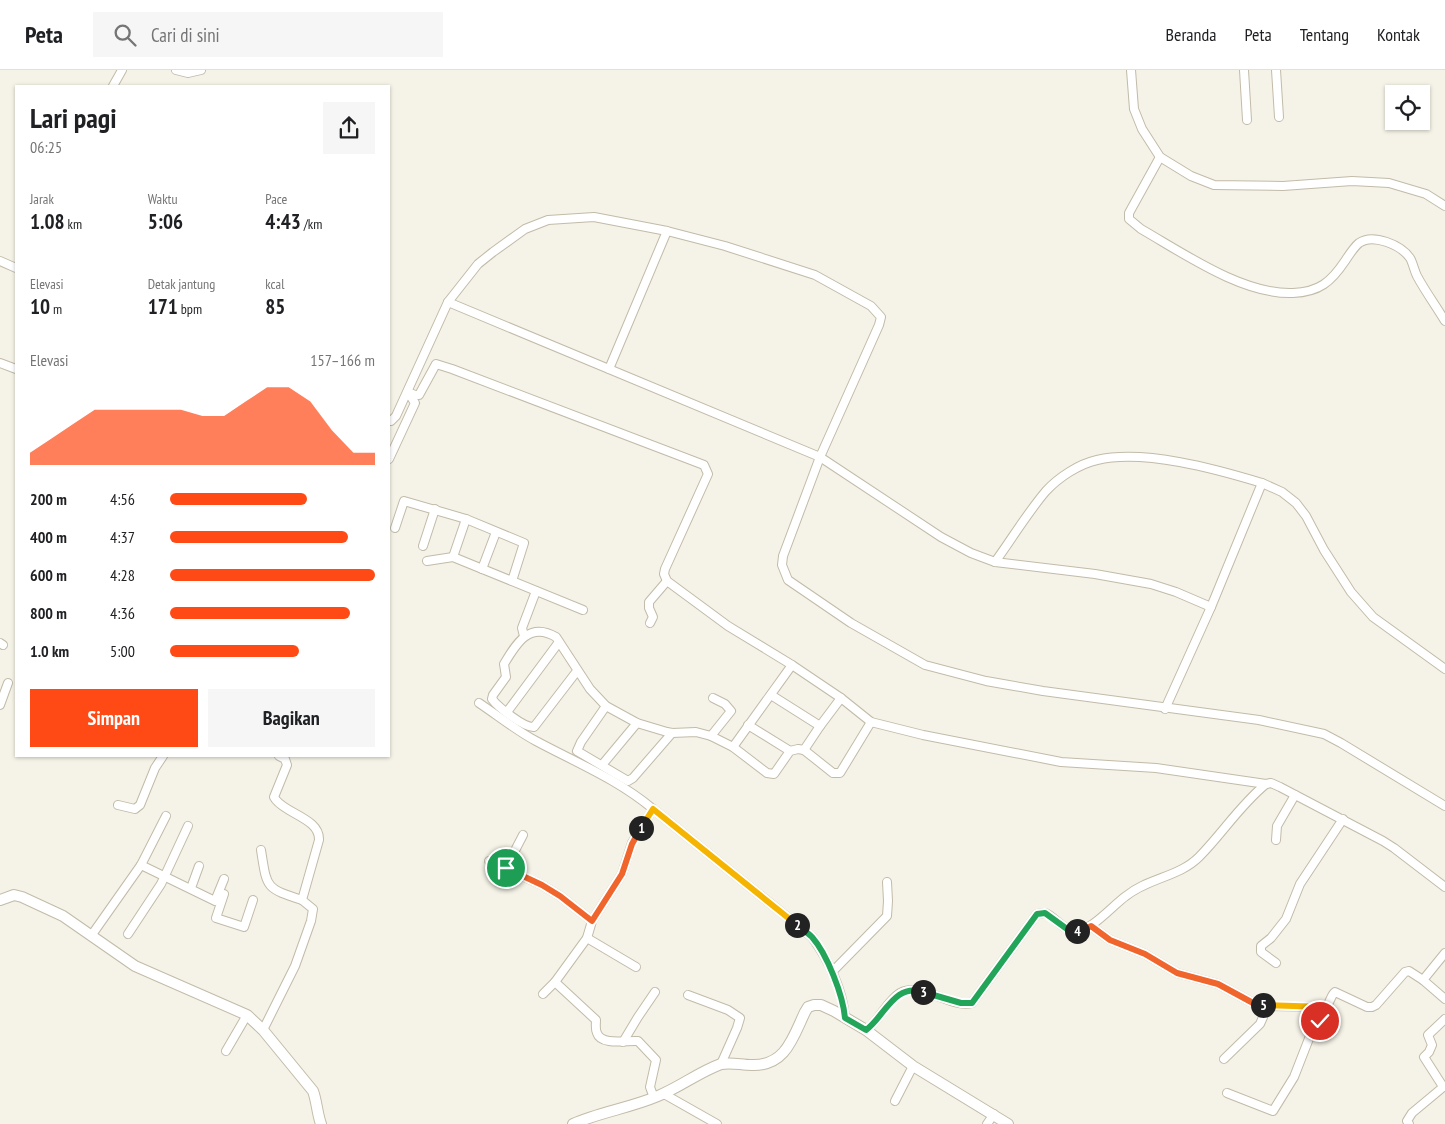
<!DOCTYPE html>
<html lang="id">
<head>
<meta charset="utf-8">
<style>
	body { margin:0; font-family:"PT Sans Narrow",sans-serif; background:#f6f6f6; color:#202124; height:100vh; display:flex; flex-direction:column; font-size:19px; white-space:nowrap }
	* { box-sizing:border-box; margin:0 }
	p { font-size:16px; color:#757577 }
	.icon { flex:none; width:28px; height:28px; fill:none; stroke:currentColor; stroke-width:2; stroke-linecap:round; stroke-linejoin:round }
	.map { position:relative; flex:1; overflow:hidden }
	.details { position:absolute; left:15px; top:15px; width:375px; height:672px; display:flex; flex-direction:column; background:#fff; border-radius:0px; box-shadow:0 1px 4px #0004 }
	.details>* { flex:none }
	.buttons { position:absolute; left:1385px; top:15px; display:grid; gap:10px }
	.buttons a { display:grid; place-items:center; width:45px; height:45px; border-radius:0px; background:#fff; box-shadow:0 1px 4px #0004; font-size:25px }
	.pin { position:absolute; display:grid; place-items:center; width:42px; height:42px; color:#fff; margin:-21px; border:2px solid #fff; border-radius:50%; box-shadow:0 1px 5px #0007 }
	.km { position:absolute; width:25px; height:25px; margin:-12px; border-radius:50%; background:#222; color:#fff; font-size:14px; line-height:25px; text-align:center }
	.round { display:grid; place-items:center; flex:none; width:52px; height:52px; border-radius:0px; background:#f6f6f6 }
	.summary { display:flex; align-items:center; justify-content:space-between; height:85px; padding:0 15px }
	h1 { font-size:28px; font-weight:800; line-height:38px }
	.stats { display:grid; grid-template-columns:repeat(3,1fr); gap:8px; height:85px; padding:5px 15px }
	.stats div { display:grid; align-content:center }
	.stats b { font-size:21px; font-weight:800 }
	.stats small { font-size:14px; font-weight:400 }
	.stats p { font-size:14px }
	.chart { height:140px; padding:10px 15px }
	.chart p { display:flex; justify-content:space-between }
	.chart svg { width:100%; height:90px; margin-top:5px; fill:#ff4a15; opacity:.7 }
	.cta { display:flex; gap:10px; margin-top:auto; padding:10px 15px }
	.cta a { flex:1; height:58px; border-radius:0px; background:#ff4a15; color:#fff; font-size:20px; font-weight:800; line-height:58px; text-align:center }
	.cta a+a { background:#f6f6f6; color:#202124 }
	ul { padding:0 15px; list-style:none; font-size:16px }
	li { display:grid; grid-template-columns:80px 60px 1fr; align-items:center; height:38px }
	li i { height:12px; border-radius:6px; background:#ff4a15 }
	header { display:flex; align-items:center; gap:30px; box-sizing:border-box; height:70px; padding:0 25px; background:#fff; border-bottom:1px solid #e0e0e0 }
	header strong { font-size:24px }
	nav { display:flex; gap:28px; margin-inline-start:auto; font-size:18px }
	.search { width:350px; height:45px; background:#f6f6f6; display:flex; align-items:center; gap:12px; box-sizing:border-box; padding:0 18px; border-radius:0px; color:#757577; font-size:19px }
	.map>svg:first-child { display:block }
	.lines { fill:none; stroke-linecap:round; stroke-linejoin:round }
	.minor-casing { stroke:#c2bba9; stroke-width:10 }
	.tertiary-casing { stroke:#c2bba9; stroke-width:12 }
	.minor { stroke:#fff; stroke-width:8 }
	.tertiary { stroke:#fff; stroke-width:10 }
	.split-1-casing { stroke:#fff; stroke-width:10 }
	.split-2-casing { stroke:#fff; stroke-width:10 }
	.split-3-casing { stroke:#fff; stroke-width:10 }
	.split-4-casing { stroke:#fff; stroke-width:10 }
	.split-5-casing { stroke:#fff; stroke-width:10 }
	.split-6-casing { stroke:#fff; stroke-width:10 }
	.split-1 { stroke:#f0652b; stroke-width:6 }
	.split-2 { stroke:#f5b400; stroke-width:6 }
	.split-3 { stroke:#22a559; stroke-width:6 }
	.split-4 { stroke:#22a559; stroke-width:6 }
	.split-5 { stroke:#f0652b; stroke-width:6 }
	.split-6 { stroke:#f5b400; stroke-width:6 }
</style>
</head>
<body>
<header>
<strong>Peta</strong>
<div class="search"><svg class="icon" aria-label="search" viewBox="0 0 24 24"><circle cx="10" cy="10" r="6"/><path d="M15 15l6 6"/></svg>Cari di sini</div>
<nav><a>Beranda</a><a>Peta</a><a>Tentang</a><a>Kontak</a></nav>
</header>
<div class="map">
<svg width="1445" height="1054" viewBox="0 0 1445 1054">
	<rect width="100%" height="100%" fill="#f5f2e7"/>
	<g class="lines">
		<defs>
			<g id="minor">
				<polyline points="176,0 188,3 201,0"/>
				<polyline points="1131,0 1134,39 1142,59 1160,87 1191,106 1214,115 1283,116 1352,111 1389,113 1426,124 1445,136"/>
				<polyline points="1244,0 1247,50"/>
				<polyline points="1276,0 1279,47"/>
				<polyline points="113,16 122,0"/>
				<path d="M1160 87 1129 143V149L1141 159C1183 183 1243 225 1293 223 1319 222 1331 212 1345 191 1349 185 1354 177 1359 173 1373 163 1401 175 1410 188 1413 193 1414 200 1417 206 1425 221 1436 236 1445 251"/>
				<polyline points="0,191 16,198"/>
				<polyline points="448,232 820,387 941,467 971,483 995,492 1095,504 1151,514 1176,522 1211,537 1262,413 1282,422 1296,433 1306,446 1324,480 1351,522 1373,547 1445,599"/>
				<polyline points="0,293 16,299"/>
				<polyline points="609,299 667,161"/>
				<polyline points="408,322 415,325 419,325 436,294 452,299 704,395 708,404 665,499 664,504 667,511 728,556 792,595 841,628 871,652 923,665 1061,692 1156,698 1266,714"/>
				<polyline points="389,350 391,351 396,346 448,232 478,194 493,182 525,159 548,150 594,147 667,161 725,176 815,205 871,236 881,247 879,255 820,387 783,486 782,495 788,510 851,553 925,595 986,611 1043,621 1259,650 1324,664 1341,673 1445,736"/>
				<polyline points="389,389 415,333 408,322"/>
				<polyline points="395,458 404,431 466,449 524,473 512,511"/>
				<polyline points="423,476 435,439"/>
				<polyline points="453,487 466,449"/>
				<polyline points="427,491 453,487 583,540"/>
				<path d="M995 492C1011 470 1028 442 1046 421 1059 407 1079 394 1097 390 1144 379 1216 399 1262 413"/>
				<polyline points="482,499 496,462"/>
				<polyline points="650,553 653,547 649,538 649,532 667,511"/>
				<polyline points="524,566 522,558 536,521"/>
				<polyline points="0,573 3,575"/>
				<path d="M577 601 534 657C524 658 498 637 492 629L493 625 506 607 504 594C516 574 529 551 556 567L590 619 606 636 637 653 667 662 672 663 696 662 711 666 733 677 767 703 774 704 790 681 798 679 804 680 820 656"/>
				<polyline points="771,625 820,656 841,628"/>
				<path d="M479 633C497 645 517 661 536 671 577 693 617 709 653 739L632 773 622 804 592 851 587 868 555 912 543 924"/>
				<polyline points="0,635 8,613"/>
				<polyline points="606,636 581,672 577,681 628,711 633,708 672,663"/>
				<polyline points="1165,639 1211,537"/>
				<polyline points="507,642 559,572"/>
				<polyline points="748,655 790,681"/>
				<polyline points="711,666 731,641 725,634 713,628"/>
				<polyline points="733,677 792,595"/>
				<polyline points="804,680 833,703 840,703 871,652"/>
				<polyline points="602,695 637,653"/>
				<polyline points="118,735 135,739 140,735 155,698 163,686"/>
				<path d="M653 739 812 867C828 889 843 920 845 948"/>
				<polyline points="1276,770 1277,756 1295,725"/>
				<path d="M261 780C267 818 265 818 302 830"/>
				<polyline points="489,791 542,815 560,826 592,851"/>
				<polyline points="141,795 215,831 224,809"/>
				<polyline points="506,798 523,765"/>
				<polyline points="191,818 199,796"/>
				<polyline points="224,824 216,848 244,857 253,830"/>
				<path d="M1091 856 1110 870 1145 884 1177 903 1218 914 1253 933 1268 936 1322 937C1331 936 1329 927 1335 922L1367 937H1372L1376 935 1405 902 1409 901 1423 910 1445 929"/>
				<polyline points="128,864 161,814 188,756"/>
				<polyline points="91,866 141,795 166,746"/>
				<polyline points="587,868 636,897"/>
				<polyline points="1276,893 1261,882 1261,876 1271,868 1286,849 1300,814 1343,749"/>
				<polyline points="832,902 887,846 888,831 887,812"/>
				<polyline points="1423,910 1445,883"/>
				<path d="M555 912 596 950C596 954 595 959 597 963 601 976 628 970 638 971L656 990 650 1017 654 1028"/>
				<polyline points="688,925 728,940 740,948 737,958 721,994"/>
				<path d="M263 960 295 896 311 851 313 839 302 830 319 770C320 749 287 744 276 730L274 727 287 695 285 689 279 686"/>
				<path d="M866 960C880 950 886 932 900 923 921 911 952 939 972 933L1037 844 1045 843C1055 847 1063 860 1074 861 1090 863 1113 835 1126 826 1148 808 1179 807 1199 787 1222 764 1240 735 1266 714L1271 713 1280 717 1383 771 1394 778 1445 817"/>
				<polyline points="623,972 638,947 655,922"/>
				<polyline points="226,981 247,945"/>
				<polyline points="1224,989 1260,954 1268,936"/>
				<polyline points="1227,1023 1273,1041 1294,1007 1310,966 1320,951 1326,937"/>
				<polyline points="664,1024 717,1054"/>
				<polyline points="895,1031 913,996"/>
				<polyline points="987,1054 994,1044"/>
				<polyline points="1409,1054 1407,1051 1412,1043 1442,1018 1442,1015 1424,987 1429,982 1432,975 1428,965 1445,949"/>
			</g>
			<g id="tertiary">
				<path d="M0 830 14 825 22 827 63 846 135 896 247 945 263 960 313 1021C317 1032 317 1043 321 1054"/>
				<path d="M573 1054C600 1042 630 1038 658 1026 680 1017 699 1002 721 994 732 992 741 995 752 995 786 996 793 967 805 942L808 937 814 935H821L834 941 866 960 913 996 1008 1054"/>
			</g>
		</defs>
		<use href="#minor" class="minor-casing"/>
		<use href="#tertiary" class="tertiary-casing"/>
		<use href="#minor" class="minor"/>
		<use href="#tertiary" class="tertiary"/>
	</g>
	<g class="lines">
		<defs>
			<polyline id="split-1" points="506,798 542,815 560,826 592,851 622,804 632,774 641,758"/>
			<polyline id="split-2" points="641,758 653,739 797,855"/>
			<path id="split-3" d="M797 855C802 859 808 863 812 867 827 884 843 925 845 948L866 960C885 946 894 913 923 922"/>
			<polyline id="split-4" points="923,922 961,933 972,933 1037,844 1045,843 1067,859 1077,861"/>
			<polyline id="split-5" points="1077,861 1082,861 1091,856 1110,870 1145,884 1177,903 1218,914 1253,933 1263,935"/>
			<polyline id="split-6" points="1263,935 1326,937 1320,951"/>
		</defs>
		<use href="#split-1" class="split-1-casing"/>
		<use href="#split-2" class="split-2-casing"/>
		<use href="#split-3" class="split-3-casing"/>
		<use href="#split-4" class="split-4-casing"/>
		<use href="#split-5" class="split-5-casing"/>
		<use href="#split-6" class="split-6-casing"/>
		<use href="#split-1" class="split-1"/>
		<use href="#split-2" class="split-2"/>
		<use href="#split-3" class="split-3"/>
		<use href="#split-4" class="split-4"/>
		<use href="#split-5" class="split-5"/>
		<use href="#split-6" class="split-6"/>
	</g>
</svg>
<div class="buttons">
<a><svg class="icon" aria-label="locate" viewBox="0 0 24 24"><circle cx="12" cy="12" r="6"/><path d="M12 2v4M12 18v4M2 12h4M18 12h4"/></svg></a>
</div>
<div class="pin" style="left:506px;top:798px;background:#1e9e55"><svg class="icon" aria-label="arrive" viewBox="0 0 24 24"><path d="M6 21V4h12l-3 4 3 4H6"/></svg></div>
<div class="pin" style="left:1320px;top:951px;background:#d93025"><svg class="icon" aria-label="check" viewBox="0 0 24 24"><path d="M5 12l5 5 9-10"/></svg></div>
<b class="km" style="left:641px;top:758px">1</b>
<b class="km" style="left:797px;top:855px">2</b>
<b class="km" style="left:923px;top:922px">3</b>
<b class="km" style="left:1077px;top:861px">4</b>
<b class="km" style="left:1263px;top:935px">5</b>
<section class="details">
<div class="summary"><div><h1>Lari pagi</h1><p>06:25</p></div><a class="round"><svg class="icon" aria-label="share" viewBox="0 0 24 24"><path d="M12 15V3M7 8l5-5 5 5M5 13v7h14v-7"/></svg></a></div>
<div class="stats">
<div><p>Jarak</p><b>1.08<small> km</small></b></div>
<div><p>Waktu</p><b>5:06</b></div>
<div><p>Pace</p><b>4:43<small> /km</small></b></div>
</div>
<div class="stats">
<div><p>Elevasi</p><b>10<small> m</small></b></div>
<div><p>Detak jantung</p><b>171<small> bpm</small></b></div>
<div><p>kcal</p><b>85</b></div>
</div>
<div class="chart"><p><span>Elevasi</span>157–166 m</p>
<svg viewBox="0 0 160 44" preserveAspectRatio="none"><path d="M0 44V38L10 31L20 24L30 17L40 17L50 17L60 17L70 17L80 20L90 20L100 13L110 6L120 6L130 13L140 27L150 38L160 38V44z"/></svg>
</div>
<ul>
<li><b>200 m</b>4:56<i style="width:67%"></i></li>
<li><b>400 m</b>4:37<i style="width:87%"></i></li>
<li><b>600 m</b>4:28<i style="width:100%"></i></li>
<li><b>800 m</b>4:36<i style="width:88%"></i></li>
<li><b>1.0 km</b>5:00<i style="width:63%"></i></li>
</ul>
<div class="cta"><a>Simpan</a><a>Bagikan</a></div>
</section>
</div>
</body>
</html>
